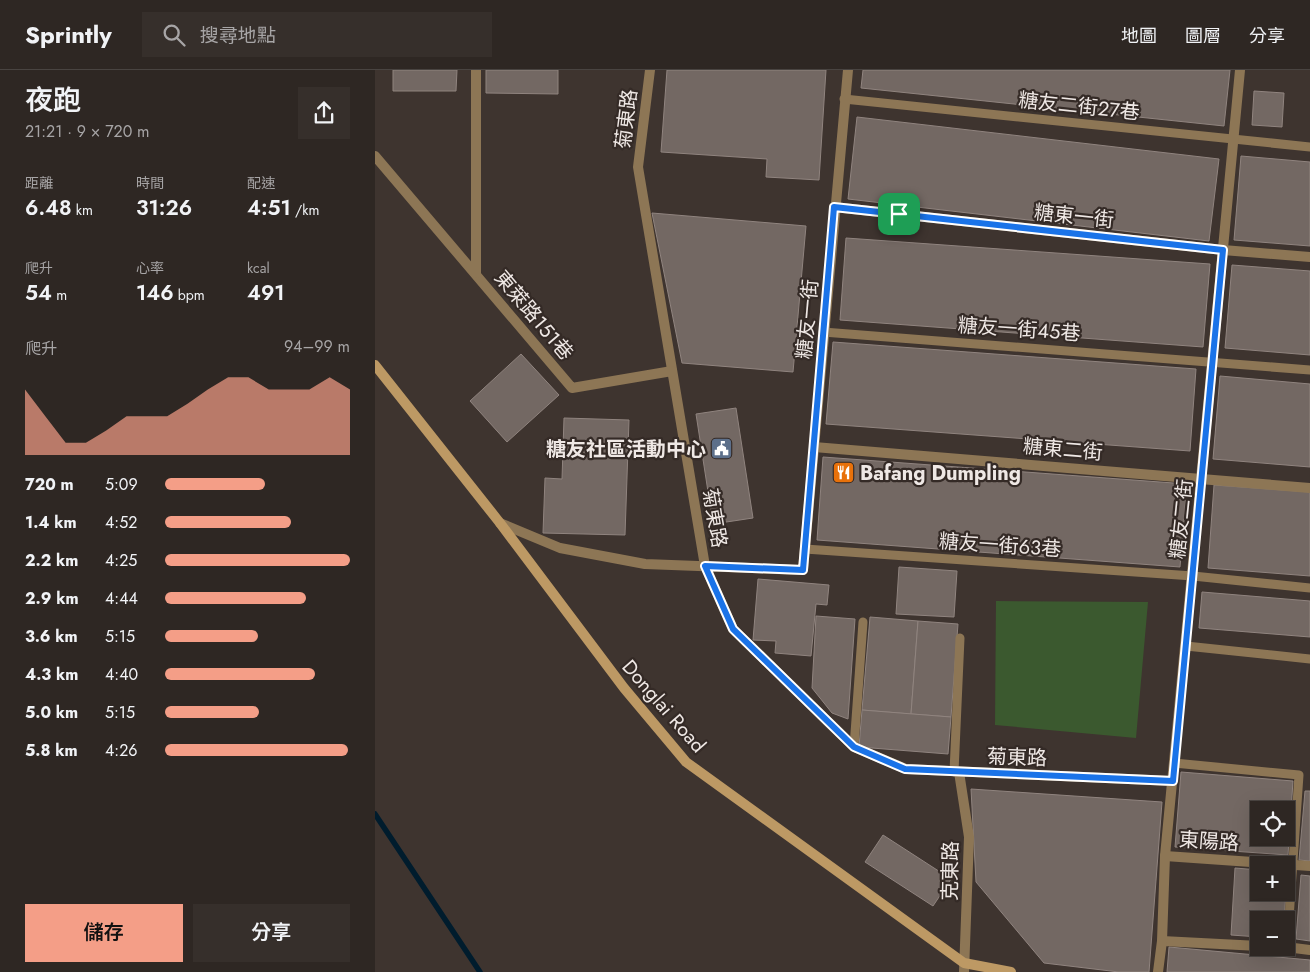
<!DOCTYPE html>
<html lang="zh-TW">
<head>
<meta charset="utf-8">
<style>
	body { margin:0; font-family:Jost,"Noto Sans TC",sans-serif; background:#362f2b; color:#f1f3f6; height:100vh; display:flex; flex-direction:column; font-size:19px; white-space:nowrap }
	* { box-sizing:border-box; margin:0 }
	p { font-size:16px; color:#a7a5a6 }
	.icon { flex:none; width:28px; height:28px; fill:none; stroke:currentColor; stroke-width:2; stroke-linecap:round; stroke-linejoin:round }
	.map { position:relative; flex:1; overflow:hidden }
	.side { display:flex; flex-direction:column; background:#2e2723; width:375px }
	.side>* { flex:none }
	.controls { position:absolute; left:875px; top:731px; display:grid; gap:10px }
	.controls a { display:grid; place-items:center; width:45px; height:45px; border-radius:0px; background:#2e2723; box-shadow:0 5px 20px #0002,0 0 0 1px #494441; font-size:25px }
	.pin { position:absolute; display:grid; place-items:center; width:42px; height:42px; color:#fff; margin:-21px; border-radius:10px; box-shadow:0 2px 8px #0006 }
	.round { display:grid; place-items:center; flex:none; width:52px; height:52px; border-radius:0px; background:#362f2b }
	.head { display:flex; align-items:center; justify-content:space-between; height:85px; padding:0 25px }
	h1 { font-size:28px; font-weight:600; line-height:38px }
	.stats { display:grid; grid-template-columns:repeat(3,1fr); gap:8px; height:85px; padding:5px 25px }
	.stats div { display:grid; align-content:center }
	.stats b { font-size:21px; font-weight:600 }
	.stats small { font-size:14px; font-weight:400 }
	.stats p { font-size:14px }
	.chart { height:140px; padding:10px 25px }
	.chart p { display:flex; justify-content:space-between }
	.chart svg { width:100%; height:90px; margin-top:5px; fill:#f49e87; opacity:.7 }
	.primary-button { display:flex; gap:10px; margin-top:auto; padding:10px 25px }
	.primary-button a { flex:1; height:58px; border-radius:0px; background:#f49e87; color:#111; font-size:20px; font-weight:600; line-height:58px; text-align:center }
	.primary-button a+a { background:#362f2b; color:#f1f3f6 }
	ul { padding:0 25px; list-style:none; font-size:16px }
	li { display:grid; grid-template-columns:80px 60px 1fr; align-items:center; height:38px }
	li i { height:12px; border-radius:6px; background:#f49e87 }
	header { display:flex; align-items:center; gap:30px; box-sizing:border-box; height:70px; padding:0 25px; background:#2e2723; border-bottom:1px solid #494441 }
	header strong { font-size:24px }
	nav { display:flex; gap:28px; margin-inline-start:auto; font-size:18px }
	.search { width:350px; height:45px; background:#362f2b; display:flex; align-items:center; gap:12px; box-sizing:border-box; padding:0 18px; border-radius:0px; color:#a7a5a6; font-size:19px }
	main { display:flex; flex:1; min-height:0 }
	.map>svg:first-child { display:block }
	.green { fill:#3b592f }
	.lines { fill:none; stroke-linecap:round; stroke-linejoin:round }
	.stream { stroke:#001c2d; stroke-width:5.5 }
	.building { fill:#736863; stroke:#90847f; fill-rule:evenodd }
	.lane { stroke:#8d7655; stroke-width:9 }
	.street { stroke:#8d7655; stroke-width:10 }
	.secondary { stroke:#bd9964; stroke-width:10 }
	.route-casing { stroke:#fff; stroke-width:10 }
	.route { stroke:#1a73e8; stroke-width:6 }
	.labels { text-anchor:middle; stroke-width:4.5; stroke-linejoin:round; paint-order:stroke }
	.street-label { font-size:20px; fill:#efe8e5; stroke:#342a26 }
	.poi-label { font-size:20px; font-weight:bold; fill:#efe8e5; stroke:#342a26; text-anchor:end }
</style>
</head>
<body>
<header>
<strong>Sprintly</strong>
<div class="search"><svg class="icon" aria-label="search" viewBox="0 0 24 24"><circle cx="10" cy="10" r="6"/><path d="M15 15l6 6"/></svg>搜尋地點</div>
<nav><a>地圖</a><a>圖層</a><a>分享</a></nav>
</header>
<main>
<section class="side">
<div class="head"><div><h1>夜跑</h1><p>21:21 · 9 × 720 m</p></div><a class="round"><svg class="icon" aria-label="share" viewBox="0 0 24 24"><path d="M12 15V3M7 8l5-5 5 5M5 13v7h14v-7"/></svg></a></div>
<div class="stats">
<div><p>距離</p><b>6.48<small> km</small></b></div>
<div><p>時間</p><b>31:26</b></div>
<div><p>配速</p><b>4:51<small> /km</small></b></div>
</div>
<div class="stats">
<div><p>爬升</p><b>54<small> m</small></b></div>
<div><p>心率</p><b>146<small> bpm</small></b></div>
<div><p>kcal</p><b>491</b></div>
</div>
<div class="chart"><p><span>爬升</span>94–99 m</p>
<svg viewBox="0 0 160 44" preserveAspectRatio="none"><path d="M0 44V12L10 25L20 38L30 38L40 32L50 25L60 25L70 25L80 19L90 12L100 6L110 6L120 12L130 12L140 12L150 6L160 12V44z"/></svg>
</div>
<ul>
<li><b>720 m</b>5:09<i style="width:54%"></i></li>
<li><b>1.4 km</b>4:52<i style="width:68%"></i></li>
<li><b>2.2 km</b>4:25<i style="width:100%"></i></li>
<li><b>2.9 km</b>4:44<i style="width:76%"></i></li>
<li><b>3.6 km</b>5:15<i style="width:50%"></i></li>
<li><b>4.3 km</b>4:40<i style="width:81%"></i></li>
<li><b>5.0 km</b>5:15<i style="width:51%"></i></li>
<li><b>5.8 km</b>4:26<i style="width:99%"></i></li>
</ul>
<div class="primary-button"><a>儲存</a><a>分享</a></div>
</section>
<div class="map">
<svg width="935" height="902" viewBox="0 0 935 902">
	<rect width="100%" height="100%" fill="#3e342f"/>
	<polygon class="green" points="621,531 773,532 761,668 620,655"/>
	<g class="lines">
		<polyline class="stream" points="0,744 105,902"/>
	</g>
	<g class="building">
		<polygon points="18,0 82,0 81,21 18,21"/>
		<polygon points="111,0 183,0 183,24 111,23"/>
		<polygon points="292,0 451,0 444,110 391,107 392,89 286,82"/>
		<polygon points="488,0 855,0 849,56 486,18"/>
		<polygon points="879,21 909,23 907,57 877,55"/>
		<polygon points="482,47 844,89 834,171 473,129"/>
		<polygon points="866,86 935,92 935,176 859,170"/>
		<polygon points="277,143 431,156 418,302 307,293"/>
		<polygon points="471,168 835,194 828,277 465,250"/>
		<polygon points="857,195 935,201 935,285 850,278"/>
		<polygon points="458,272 821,299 815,381 451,354"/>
		<polygon points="146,284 184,325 132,372 95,331"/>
		<polygon points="845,306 935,314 935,397 838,389"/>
		<polygon points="361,338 378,448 338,454 321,344"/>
		<polygon points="189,348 254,350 250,465 168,463 170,408 187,409"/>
		<polygon points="448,387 812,414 805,497 442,470"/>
		<polygon points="839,415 935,422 935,506 833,498"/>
		<polygon points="524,497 582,501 579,547 521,544"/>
		<polygon points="383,509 454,515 452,535 441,534 436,586 400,583 401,571 378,570"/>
		<polygon points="827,522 935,531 935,567 824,558"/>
		<polygon points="441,546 480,549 473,649 457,643 437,618"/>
		<polygon points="495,547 543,551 536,644 487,640"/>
		<polygon points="543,551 583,554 576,647 536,644"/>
		<polygon points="487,640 576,647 573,684 484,677"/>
		<path d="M806 702 918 711 913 785 800 777ZM884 740H911V768H884Z"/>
		<polygon points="596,719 787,732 774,902 744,902 669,893 601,812"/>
		<polygon points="930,721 935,721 935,791 924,790"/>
		<polygon points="508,765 576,809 558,836 490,792"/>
		<polygon points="860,798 884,800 884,822 911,822 909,850 884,850 884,867 856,865"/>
		<polygon points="926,805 935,806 935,871 921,869"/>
		<polygon points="794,877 935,890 935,902 792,902"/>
	</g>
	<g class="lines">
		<g class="lane">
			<polyline points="469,29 935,77"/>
			<polyline points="448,262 935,300"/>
			<polyline points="430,479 818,506 935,518"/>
			<polyline points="811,576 935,589"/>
			<polyline points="479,677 488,552"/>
			<polyline points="799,693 924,705 912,877"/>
			<polyline points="579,702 585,568"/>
		</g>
		<g class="street">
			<polyline points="275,0 263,97 330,496 358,559 479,677 531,699 797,711"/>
			<polyline points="0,86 197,318 297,301"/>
			<polyline points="459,137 848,180 935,187"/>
			<polyline points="101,203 101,0"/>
			<polyline points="439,377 935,418"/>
			<polyline points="125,453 185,478 270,494 428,500 473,0"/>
			<polyline points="584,702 594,767 589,902"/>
			<polyline points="790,786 935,796"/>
			<polyline points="787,871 884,876"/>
			<polyline points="911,877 935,880"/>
			<polyline points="783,902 787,871 790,786 865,0"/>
		</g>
		<polyline class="secondary" points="0,295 125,453 249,618 311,692 589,893 636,902"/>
	</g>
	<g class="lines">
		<defs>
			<polygon id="route" points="459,137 848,180 798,711 530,699 479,677 358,559 330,496 428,500"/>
		</defs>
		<use href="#route" class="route-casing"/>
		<use href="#route" class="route"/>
	</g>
	<defs>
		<symbol id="civic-square" viewBox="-11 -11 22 22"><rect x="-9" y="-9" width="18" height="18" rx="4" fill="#5c6f8a" stroke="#342a26"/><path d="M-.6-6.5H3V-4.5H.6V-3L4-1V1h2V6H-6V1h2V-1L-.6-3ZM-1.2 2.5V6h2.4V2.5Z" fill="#fff"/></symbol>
		<symbol id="restaurant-square" viewBox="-11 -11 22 22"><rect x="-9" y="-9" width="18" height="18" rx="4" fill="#e8710a" stroke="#342a26"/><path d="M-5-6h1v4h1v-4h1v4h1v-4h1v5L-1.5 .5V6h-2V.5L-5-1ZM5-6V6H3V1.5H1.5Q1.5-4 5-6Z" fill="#fff"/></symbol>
	</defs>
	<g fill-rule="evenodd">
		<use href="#civic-square" x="334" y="366" width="25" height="25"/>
		<use href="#restaurant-square" x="456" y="390" width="25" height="25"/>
	</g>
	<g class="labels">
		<g class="street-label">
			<text transform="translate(704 36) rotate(6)" y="7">糖友二街27巷</text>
			<text transform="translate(251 49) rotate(-83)" y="7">菊東路</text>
			<text transform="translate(699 146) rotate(6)" y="7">糖東一街</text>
			<text transform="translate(159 245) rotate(50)" y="7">東萊路151巷</text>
			<text transform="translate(432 249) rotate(-85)" y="7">糖友一街</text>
			<text transform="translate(644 259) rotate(4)" y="7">糖友一街45巷</text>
			<text transform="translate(688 379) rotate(5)" y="7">糖東二街</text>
			<text transform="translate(340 448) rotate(80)" y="7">菊東路</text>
			<text transform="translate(806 449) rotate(-84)" y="7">糖友二街</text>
			<text transform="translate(625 475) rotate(4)" y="7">糖友一街63巷</text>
			<text transform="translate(289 636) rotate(49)" y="7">Donglai Road</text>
			<text transform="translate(642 687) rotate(2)" y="7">菊東路</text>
			<text transform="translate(834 771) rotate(4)" y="7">東陽路</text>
			<text transform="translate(575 801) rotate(-89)" y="7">克東路</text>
		</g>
		<g class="poi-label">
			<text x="331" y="386">糖友社區活動中心</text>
			<text x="485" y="410" text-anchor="start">Bafang Dumpling</text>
		</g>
	</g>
</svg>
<div class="controls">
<a><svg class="icon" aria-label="locate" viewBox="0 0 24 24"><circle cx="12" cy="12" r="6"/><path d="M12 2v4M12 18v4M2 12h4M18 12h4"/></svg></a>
<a>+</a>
<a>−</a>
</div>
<div class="pin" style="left:524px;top:144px;background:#1e9e55"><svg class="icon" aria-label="arrive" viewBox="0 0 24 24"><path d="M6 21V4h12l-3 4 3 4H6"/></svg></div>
</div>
</main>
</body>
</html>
